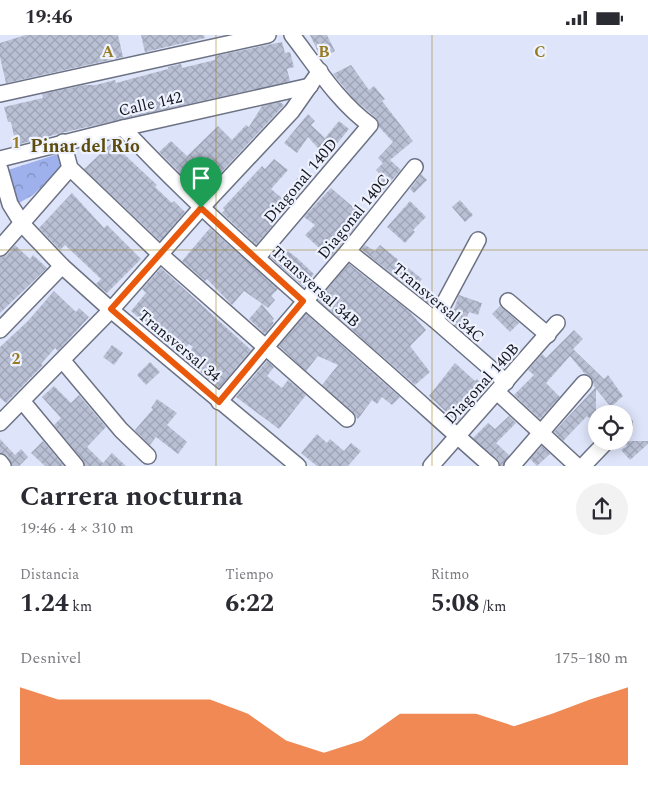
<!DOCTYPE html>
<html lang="es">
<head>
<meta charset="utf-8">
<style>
	body { margin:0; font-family:Spectral,serif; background:#f2f2f3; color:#2b2b33; height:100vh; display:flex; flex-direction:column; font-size:19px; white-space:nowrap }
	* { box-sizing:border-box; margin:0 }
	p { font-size:16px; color:#7c7c81 }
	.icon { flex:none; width:28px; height:28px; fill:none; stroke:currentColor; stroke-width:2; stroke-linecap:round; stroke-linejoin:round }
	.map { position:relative; height:431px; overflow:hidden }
	.panel { display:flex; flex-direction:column; background:#fff; flex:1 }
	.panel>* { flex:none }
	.tools { position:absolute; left:588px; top:370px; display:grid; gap:10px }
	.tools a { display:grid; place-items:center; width:45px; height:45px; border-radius:50%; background:#fff; box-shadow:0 2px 12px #0003; font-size:25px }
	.pin { position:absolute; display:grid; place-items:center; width:42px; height:42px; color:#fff; margin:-51px -21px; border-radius:50% 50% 50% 0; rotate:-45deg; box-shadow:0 0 5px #0007 }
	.pin .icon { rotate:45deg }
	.round { display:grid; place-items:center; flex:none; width:52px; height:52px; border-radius:26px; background:#f2f2f3 }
	.overview { display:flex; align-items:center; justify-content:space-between; height:85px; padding:0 20px }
	h1 { font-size:28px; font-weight:700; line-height:38px }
	.stats { display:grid; grid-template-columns:repeat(3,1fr); gap:8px; height:85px; padding:5px 20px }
	.stats div { display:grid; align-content:center }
	.stats b { font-size:25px; font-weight:700 }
	.stats small { font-size:14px; font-weight:400 }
	.stats p { font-size:14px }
	.chart { height:140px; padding:10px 20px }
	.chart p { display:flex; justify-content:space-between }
	.chart svg { width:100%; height:90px; margin-top:5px; fill:#ea580c; opacity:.7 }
	.status { display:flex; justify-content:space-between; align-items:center; height:35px; padding:0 25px; background:#fff; direction:ltr }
	.status svg { height:14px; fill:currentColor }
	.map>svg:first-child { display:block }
	.park { fill:url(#park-crowns) }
	.building { fill:url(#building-cross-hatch) }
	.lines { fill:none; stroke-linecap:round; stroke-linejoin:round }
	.minor-casing { stroke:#6c7284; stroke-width:18 }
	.minor { stroke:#fff; stroke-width:15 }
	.route-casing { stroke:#fff; stroke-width:10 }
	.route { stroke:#ea580c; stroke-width:6 }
	.grid { fill:none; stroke:#967c23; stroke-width:1; stroke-opacity:0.55 }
	.labels { text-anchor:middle; stroke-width:4.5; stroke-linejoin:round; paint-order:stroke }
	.street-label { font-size:16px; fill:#14161d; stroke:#eef2ff }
	.neighbourhood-label { font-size:18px; font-weight:bold; fill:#5d4b0c; stroke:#eef2ff }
	.grid-label { font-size:16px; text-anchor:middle; font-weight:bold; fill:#967c23; stroke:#eef2ff; stroke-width:4.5; stroke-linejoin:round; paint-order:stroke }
</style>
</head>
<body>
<div class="status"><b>19:46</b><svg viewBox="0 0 49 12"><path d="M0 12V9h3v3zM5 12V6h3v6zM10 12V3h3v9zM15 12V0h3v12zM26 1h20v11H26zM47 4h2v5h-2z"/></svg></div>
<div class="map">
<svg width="648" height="431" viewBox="0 0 648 431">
	<defs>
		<pattern id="park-crowns" width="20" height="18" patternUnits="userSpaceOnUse" patternTransform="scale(1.25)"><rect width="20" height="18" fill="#9fb1ec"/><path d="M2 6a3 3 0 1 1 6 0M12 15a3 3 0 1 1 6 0" fill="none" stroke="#808fbf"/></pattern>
		<pattern id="building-cross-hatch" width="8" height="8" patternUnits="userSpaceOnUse" patternTransform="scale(1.25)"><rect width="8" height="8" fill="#b9c0d4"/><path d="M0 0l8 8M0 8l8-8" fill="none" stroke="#9ea4b6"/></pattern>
	</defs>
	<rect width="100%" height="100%" fill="#dee4f9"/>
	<polygon class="park" points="61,118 66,128 33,160 17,169 8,135"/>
	<g class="building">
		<polygon points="26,0 118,0 123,22 6,48 0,22 0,8"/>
		<polygon points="141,0 204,0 205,3 145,17"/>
		<polygon points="310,0 327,0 335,16 321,23"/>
		<polygon points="282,7 285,18 290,17 294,32 287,34 290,46 61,98 16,110 11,87 8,87 4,72 43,63 42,59 84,50 96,50 115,45 116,48 168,34 168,32 181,29 182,33 215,25 215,21"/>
		<polygon points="351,30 369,55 374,51 385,64 382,66 413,106 390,125 401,135 381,157 372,149 381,140 376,135 383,128 378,123 393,107 379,92 376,83 354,64 333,39"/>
		<polygon points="280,67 284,70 203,157 191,145 189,147 159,117 171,106 187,121 218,91 232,105 246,90 249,92 262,71"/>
		<polygon points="308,79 315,86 311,90 325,103 339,86 349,94 326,122 308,102 297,118 284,108"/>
		<polygon points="112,108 157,150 155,152 172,168 174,166 185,177 160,206 84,134"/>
		<polygon points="274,124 288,135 271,154 283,164 266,184 273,190 256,210 222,178 225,175 223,173 262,131 265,134"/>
		<polygon points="304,136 312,143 289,171 284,166 298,151 294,147"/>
		<polygon points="421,139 427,145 414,158 410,154"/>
		<polygon points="331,153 353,172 355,169 366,179 330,223 305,200 315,190 304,182"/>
		<polygon points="72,158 104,193 107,190 141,224 107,258 96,249 101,244 65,210 60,215 39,193"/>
		<polygon points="460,165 473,180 465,187 452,172"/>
		<polygon points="410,166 426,182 413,195 415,197 405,208 387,192"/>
		<polygon points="210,193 278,254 271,261 275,265 268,273 244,256 232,270 207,244 205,246 182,226"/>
		<polygon points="15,210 30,224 33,220 47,233 0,278 0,222 7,220"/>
		<polygon points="365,210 375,216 380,210 422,244 419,248 436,262 432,271 361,214"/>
		<polygon points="279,212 286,219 288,216 297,223 314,239 303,251 270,222"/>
		<polygon points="349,229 409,276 426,295 410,311 430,337 415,350 318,265"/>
		<polygon points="161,233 251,315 219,353 185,323 193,312 189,309 180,318 131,276 146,258 142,254"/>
		<polygon points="54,256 76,277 79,273 89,282 58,316 55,313 41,329 43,330 6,368 0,363 0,312 27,287"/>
		<polygon points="459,260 482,268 478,280 469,277 462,296 450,286"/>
		<polygon points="262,269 274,284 272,286 274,288 265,299 249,284"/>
		<polygon points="500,271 519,288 510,297 492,279"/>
		<polygon points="306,279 400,362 392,370 382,362 377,369 372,365 358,384 322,350 338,330 318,321 306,336 279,311"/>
		<polygon points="574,295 583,304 573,314 604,344 608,340 623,361 611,372 596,354 596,389 587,381 563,406 554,397 595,353 590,341 585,339 570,321 546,348 560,362 540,384 514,360 534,340 528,335 542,319 546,323"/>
		<polygon points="526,307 505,332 496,325 510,308 519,315"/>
		<polygon points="112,310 123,318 114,330 103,322"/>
		<polygon points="267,326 274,332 267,341 282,353 288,345 306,360 279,394 236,362"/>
		<polygon points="150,327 160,337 146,350 137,340"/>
		<polygon points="455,328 475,346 477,344 487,353 457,387 429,361"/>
		<polygon points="54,351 71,368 79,360 106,392 87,412 103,428 112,418 126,431 85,431 83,425 54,390 61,383 42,362"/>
		<polygon points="157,364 177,378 167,390 187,407 178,419 156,402 150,410 135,395 153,374 151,373"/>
		<polygon points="509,381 516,388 496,408 509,420 503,431 500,431 497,424 473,403 488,388 495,394"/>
		<polygon points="317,399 327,408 330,404 344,416 351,408 361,416 348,431 317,431 301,418"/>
		<polygon points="0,404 15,420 21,414 28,422 19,431 12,431 8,421 0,418"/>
		<polygon points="43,406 64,431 45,431 31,418"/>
		<polygon points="622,406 648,406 648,409 630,425 621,415 627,411"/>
		<polygon points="542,411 550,419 537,431 530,424"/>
	</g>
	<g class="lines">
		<defs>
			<g id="minor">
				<polyline points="0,59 268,0"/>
				<path d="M123 93C199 175 285 248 369 322 410 358 450 395 491 431"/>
				<polyline points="63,107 70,133 161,220 347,384"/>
				<polyline points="0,124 123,93 310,51"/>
				<polyline points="0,134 10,169 23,190 62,231 111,275 298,431"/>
				<polyline points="0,213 70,133"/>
				<polyline points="348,216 435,285 506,347"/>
				<path d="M257 223 370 90C338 67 316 31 292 0"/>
				<polyline points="508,266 548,300"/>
				<polyline points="435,285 478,205"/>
				<polyline points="0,295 62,231"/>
				<polyline points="63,326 121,395 148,421"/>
				<polyline points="497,357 577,431"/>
				<polyline points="23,367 76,431"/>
				<polyline points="219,367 348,216 415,132"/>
				<polyline points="0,388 111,275 201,173 292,76 320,36"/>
				<polyline points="624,390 624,389"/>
				<polyline points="0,427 3,431"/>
				<polyline points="431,431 557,288"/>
				<polyline points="512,431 584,348"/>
				<polyline points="583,431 607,406"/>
			</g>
		</defs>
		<use href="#minor" class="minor-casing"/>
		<use href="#minor" class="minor"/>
	</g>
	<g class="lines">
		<defs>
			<polygon id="route" points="201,173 303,266 219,367 111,274"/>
		</defs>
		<use href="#route" class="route-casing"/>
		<use href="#route" class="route"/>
	</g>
	<path class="grid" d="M216 0V431M432 0V431M0 215H648"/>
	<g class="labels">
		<g class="street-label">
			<text transform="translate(150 68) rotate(-13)" y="6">Calle 142</text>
			<text transform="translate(300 145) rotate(-50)" y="6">Diagonal 140D</text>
			<text transform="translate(353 181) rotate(-51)" y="6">Diagonal 140C</text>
			<text transform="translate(316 251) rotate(42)" y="6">Transversal 34B</text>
			<text transform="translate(439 267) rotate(40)" y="6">Transversal 34C</text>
			<text transform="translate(180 310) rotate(40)" y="6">Transversal 34</text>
			<text transform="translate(481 348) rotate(-48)" y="6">Diagonal 140B</text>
		</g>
		<g class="neighbourhood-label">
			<text x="85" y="117">Pinar del Río</text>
		</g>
	</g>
	<g class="grid-label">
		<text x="108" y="22">A</text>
		<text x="324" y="22">B</text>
		<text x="540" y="22">C</text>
		<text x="16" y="113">1</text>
		<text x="16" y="329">2</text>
	</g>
</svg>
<div class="tools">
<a><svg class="icon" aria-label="locate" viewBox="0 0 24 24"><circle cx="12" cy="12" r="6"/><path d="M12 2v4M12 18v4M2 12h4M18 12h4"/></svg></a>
</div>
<div class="pin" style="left:201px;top:173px;background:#1e9e55"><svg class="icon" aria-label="arrive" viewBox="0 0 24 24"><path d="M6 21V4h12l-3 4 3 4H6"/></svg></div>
</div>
<section class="panel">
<div class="overview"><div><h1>Carrera nocturna</h1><p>19:46 · 4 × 310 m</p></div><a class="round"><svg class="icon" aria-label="share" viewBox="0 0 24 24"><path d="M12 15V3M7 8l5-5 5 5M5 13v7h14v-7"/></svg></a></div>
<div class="stats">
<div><p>Distancia</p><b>1.24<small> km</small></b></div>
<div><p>Tiempo</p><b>6:22</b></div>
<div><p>Ritmo</p><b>5:08<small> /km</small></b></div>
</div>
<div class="chart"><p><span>Desnivel</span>175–180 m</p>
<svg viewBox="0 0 160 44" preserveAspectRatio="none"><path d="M0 44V6L10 12L20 12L30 12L40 12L50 12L60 19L70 32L80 38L90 32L100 19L110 19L120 19L130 25L140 19L150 12L160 6V44z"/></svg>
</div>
</section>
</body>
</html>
